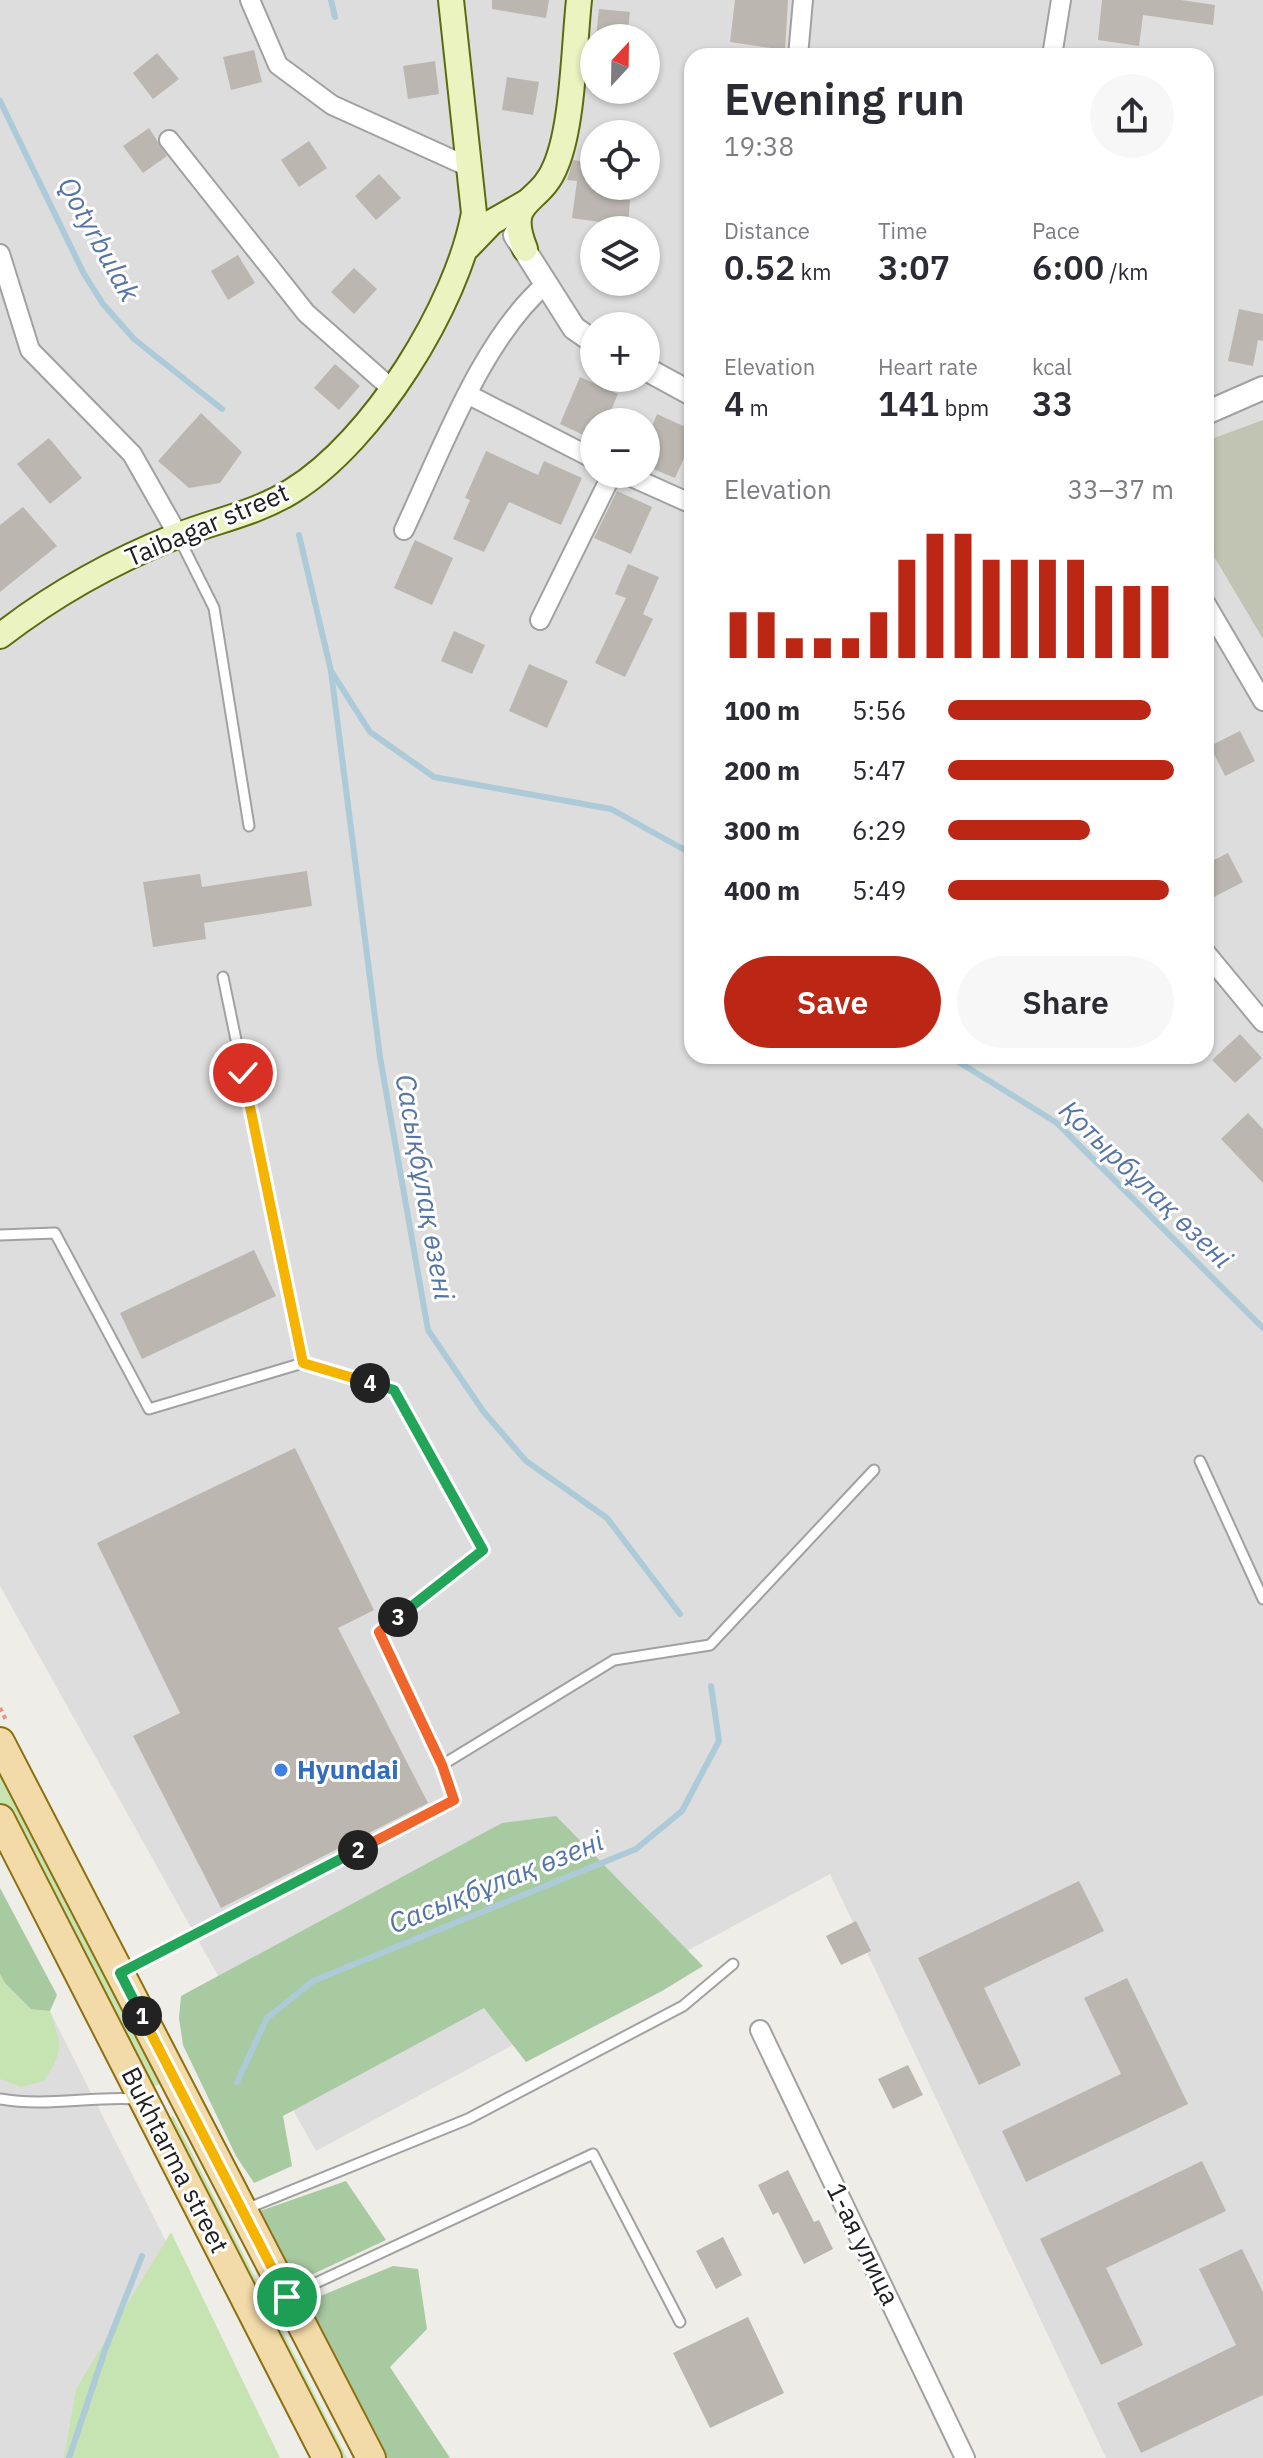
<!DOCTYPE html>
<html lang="en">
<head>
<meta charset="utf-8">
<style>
	body { margin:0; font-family:"IBM Plex Sans",sans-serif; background:#f7f7f7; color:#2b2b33; height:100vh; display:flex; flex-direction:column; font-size:30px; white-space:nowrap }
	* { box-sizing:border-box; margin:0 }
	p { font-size:26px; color:#7c7c81 }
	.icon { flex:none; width:44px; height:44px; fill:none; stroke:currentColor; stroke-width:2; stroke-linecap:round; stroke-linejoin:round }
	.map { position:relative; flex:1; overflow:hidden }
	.sheet { position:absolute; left:684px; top:48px; width:530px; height:1016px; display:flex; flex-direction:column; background:#fff; border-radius:24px; box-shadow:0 2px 6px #0004 }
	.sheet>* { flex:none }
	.needle { width:52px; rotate:22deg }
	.buttons { position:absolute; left:580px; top:24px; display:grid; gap:16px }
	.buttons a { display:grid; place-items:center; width:80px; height:80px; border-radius:50%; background:#fff; box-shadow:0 2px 6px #0004; font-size:40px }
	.pin { position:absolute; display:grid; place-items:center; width:68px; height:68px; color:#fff; margin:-34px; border:4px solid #fff; border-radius:50%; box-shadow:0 2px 8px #0007 }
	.km { position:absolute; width:40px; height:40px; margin:-20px; border-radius:50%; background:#222; color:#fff; font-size:22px; line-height:40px; text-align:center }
	.round { display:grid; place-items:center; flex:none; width:84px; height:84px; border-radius:42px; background:#f7f7f7 }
	.summary { display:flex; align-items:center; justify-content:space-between; height:136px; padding:0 40px }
	h1 { font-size:44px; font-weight:600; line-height:60px }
	.figures { display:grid; grid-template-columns:repeat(3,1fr); gap:12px; height:136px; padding:8px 40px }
	.figures div { display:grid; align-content:center }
	.figures b { font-size:34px; font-weight:600 }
	.figures small { font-size:22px; font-weight:400 }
	.figures p { font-size:22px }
	.chart { height:224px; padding:16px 40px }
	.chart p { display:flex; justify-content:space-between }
	.chart svg { width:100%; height:144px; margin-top:8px; stroke:#bb2615; stroke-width:6 }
	.button { display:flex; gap:16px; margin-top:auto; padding:16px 40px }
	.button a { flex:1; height:92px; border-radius:48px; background:#bb2615; color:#fff; font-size:32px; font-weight:600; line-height:92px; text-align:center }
	.button a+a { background:#f7f7f7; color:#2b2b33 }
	ul { padding:0 40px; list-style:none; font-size:26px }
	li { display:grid; grid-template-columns:128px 96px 1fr; align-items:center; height:60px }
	li i { height:20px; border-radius:10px; background:#bb2615 }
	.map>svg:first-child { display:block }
	.residential { fill:#dedddd; fill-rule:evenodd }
	.construction { fill:#c1c3b3 }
	.grass { fill:#c5e4b2 }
	.forest { fill:#a8caa0 }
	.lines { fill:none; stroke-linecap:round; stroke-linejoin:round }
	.stream { stroke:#accad8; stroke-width:6 }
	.building { fill:#bcb6b0 }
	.service-casing { stroke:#a1a1a1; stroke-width:13 }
	.minor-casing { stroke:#a1a1a1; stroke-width:22 }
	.tertiary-casing { stroke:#a1a1a1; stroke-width:26 }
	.secondary-casing { stroke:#596d10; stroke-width:28 }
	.primary-casing { stroke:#8c700f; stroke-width:32 }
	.path { stroke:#ec937b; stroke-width:4; stroke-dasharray:4 4; stroke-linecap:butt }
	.service { stroke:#fff; stroke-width:9 }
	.minor { stroke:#fff; stroke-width:18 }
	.tertiary { stroke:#fff; stroke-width:22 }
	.secondary { stroke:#ebf3c1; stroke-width:24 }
	.primary { stroke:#f3dba9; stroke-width:28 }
	.split-1-casing { stroke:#fff; stroke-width:16 }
	.split-2-casing { stroke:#fff; stroke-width:16 }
	.split-3-casing { stroke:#fff; stroke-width:16 }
	.split-4-casing { stroke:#fff; stroke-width:16 }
	.split-5-casing { stroke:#fff; stroke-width:16 }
	.split-1 { stroke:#f5b400; stroke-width:10 }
	.split-2 { stroke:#22a559; stroke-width:10 }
	.split-3 { stroke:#f0652b; stroke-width:10 }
	.split-4 { stroke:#22a559; stroke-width:10 }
	.split-5 { stroke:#f5b400; stroke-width:10 }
	.shop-dot { fill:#3f7fe0; stroke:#fff; stroke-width:3 }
	.labels { text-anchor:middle; stroke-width:6; stroke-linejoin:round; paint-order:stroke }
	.street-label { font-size:26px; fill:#202020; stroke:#fff }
	.shop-label { font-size:26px; font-weight:bold; fill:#366cbe; stroke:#fff; text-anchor:start }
	.water-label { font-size:28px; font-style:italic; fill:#5575a6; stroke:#fff }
</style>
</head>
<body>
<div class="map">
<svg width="1263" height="2458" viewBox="0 0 1263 2458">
	<rect width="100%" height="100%" fill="#efede7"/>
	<g class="residential">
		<path d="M0 0H1263V2458H1106L830 1874 316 2151 0 1586ZM594 38H646V90H594ZM692 56H1206V1056H692ZM594 134H646V186H594ZM594 230H646V282H594ZM594 326H646V378H594ZM594 422H646V474H594Z"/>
		<polygon points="0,1912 275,2458 0,2458"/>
	</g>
	<polygon class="construction" points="1263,420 1263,639 1206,543 1206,441"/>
	<g class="grass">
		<polygon points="0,1769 160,2084 146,2089 0,1803"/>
		<path d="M0 1974 5 1983 31 2009 50 2011C61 2047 65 2048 44 2081L21 2087 0 2079Z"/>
		<polygon points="173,2116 347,2458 333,2458 162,2122"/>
		<polygon points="171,2232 280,2458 64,2458 76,2389"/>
	</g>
	<g class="forest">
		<polygon points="556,1816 703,1966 662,1991 526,2062 484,2008 283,2116 292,2166 254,2183 236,2156 183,2045 179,2018 181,1996 502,1823"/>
		<polygon points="0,1888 57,1995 50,2011 31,2009 5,1983 0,1974"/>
		<polygon points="346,2181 386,2240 296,2282 260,2211"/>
		<polygon points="393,2266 418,2269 427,2329 390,2367 450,2458 386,2458 306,2302"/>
	</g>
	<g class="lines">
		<g class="stream">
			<polyline points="331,0 335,17"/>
			<polyline points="0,101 84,274 103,304 134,339 222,409"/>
			<polyline points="299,535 331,671 370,732 434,777 611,809 692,854"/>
			<polyline points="331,671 380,1057 428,1330 483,1411 526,1461 607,1518 680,1614"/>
			<polyline points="949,1056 1057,1123 1263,1328"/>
			<polyline points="237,2082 267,2018 313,1981 636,1849 682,1811 719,1741 711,1686"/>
			<polyline points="69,2458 105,2350 142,2256"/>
		</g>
	</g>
	<g class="building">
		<polygon points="492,0 549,0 546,18 492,9"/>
		<polygon points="735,0 788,0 785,50 730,42"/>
		<polygon points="1102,0 1181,0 1215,5 1213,25 1143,15 1139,46 1098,40"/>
		<polygon points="599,9 630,12 627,38 596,38"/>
		<polygon points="254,50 262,82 231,90 223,57"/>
		<polygon points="157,53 179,79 153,99 133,73"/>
		<polygon points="435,61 439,94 408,99 403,66"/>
		<polygon points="507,77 539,82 533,115 502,110"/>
		<polygon points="149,128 167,156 143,173 123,146"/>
		<polygon points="309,141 327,168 299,187 281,160"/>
		<polygon points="573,160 594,163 594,186 625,186 623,199 630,200 628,226 572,218 577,181 567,180"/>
		<polygon points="379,174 401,198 376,220 355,196"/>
		<polygon points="238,255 255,283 228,300 211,271"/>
		<polygon points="354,268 377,289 354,314 331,292"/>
		<polygon points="1239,309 1263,314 1263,341 1258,340 1253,366 1228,361"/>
		<polygon points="335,364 360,386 339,410 314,388"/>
		<polygon points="580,377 618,394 606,422 594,422 594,440 560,424"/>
		<polygon points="201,413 242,452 220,483 189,488 158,461"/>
		<polygon points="657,414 692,430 692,440 675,478 646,466 646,441"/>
		<polygon points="49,438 82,478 50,504 17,464"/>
		<polygon points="486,451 538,475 544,461 582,478 561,525 509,502 484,552 453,539 470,500 465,498"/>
		<polygon points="617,491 652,507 631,554 594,538"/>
		<polygon points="23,507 57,546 0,592 0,525"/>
		<polygon points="415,540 453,558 432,605 394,588"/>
		<polygon points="628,564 659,577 643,614 653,619 625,677 595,663 626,598 615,594"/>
		<polygon points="454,631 485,645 472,674 441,661"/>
		<polygon points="529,664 568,681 547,728 509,711"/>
		<polygon points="1240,731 1255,761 1225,776 1210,746"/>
		<polygon points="1228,853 1243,882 1214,897 1206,882 1206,864"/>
		<polygon points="307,871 312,906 204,923 206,939 153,947 143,882 200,874 202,887"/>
		<polygon points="1240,1034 1262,1058 1235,1083 1212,1060"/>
		<polygon points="1248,1113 1263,1129 1263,1183 1221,1139"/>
		<polygon points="254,1250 276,1296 142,1359 120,1313"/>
		<polygon points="295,1448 374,1610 338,1628 428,1803 221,1908 133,1736 180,1713 97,1543"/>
		<polygon points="1079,1881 1104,1931 984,1988 1021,2065 979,2085 918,1958"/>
		<polygon points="856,1921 871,1951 841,1965 826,1936"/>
		<polygon points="1127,1978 1188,2104 1026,2182 1002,2131 1121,2074 1084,1998"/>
		<polygon points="908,2065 923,2095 893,2109 878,2079"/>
		<polygon points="1202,2161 1226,2211 1106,2268 1143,2345 1101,2365 1040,2239"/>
		<polygon points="788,2170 814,2222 819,2220 833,2249 804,2264 778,2212 773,2215 758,2185"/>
		<polygon points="723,2237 742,2275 716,2289 696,2251"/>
		<polygon points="1242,2249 1263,2292 1263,2395 1141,2453 1117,2403 1236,2345 1199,2269"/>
		<polygon points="748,2317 784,2393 710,2428 673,2353"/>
	</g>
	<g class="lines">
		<defs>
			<g id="service">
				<polyline points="178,536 214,608 249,826"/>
				<polyline points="223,977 303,1363 394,1390 483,1550 379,1632 442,1765"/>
				<polyline points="0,1235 55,1233 149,1409 303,1363"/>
				<polyline points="1200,1461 1263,1599"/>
				<polyline points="123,1972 454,1800 442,1765 614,1660 710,1645 874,1470"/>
				<path d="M0 2099C46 2107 91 2096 137 2099"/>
				<polyline points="246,2209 468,2119 683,2006 733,1964"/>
				<polyline points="290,2295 593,2154 680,2322"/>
			</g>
			<g id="minor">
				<polyline points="250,0 278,65 332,105 469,167"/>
				<polyline points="798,56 803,0"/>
				<polyline points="1052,56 1061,0"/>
				<polyline points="169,140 306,313 393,390"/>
				<polyline points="0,254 30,350 132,454 178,535"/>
				<polyline points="469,395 594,459"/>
				<polyline points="625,474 692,504"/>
				<path d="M404 530C441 452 482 338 547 283"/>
				<polyline points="1206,604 1263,701"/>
				<polyline points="540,620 612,474"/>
				<polyline points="1206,953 1263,1022"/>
				<polyline points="760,2030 965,2458"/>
			</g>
			<g id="tertiary">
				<polyline points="515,235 574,328 594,342"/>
				<polyline points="646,369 692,394"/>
				<polyline points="1206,413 1263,388"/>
			</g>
			<g id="secondary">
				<polyline points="468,247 492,222 527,202"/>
				<path d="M525 249C504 196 540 207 556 165 573 125 574 46 579 0"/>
				<path d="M0 636C53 595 112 562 174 537 213 521 255 514 292 491 373 441 457 306 474 213L451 0"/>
			</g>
			<g id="primary">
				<polyline points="0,1742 371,2458"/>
				<polyline points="0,1819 327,2458"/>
			</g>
		</defs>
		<use href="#service" class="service-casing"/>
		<use href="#minor" class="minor-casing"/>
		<use href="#tertiary" class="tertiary-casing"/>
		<use href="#secondary" class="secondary-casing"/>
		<use href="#primary" class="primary-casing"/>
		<polyline class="path" points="0,1708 6,1720"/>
		<use href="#service" class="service"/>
		<use href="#minor" class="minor"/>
		<use href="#tertiary" class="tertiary"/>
		<use href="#secondary" class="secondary"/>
		<use href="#primary" class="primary"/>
	</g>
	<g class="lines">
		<defs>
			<polyline id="split-1" points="142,2016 287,2297"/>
			<polyline id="split-2" points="142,2016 120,1973 358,1850"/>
			<polyline id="split-3" points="358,1850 454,1800 442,1765 379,1632 398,1617"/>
			<polyline id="split-4" points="370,1383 394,1390 483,1550 398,1617"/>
			<polyline id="split-5" points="243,1073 303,1363 370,1383"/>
		</defs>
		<use href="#split-1" class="split-1-casing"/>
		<use href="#split-2" class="split-2-casing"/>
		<use href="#split-3" class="split-3-casing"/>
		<use href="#split-4" class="split-4-casing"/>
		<use href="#split-5" class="split-5-casing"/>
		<use href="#split-1" class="split-1"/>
		<use href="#split-2" class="split-2"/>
		<use href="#split-3" class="split-3"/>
		<use href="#split-4" class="split-4"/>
		<use href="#split-5" class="split-5"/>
	</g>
	<circle class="shop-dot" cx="281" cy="1770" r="8"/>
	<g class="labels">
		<g class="street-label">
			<text transform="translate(207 525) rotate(-23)" y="9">Taibagar street</text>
			<text transform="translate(175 2160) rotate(63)" y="9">Bukhtarma street</text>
			<text transform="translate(863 2244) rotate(64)" y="9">1-ая улица</text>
		</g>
		<g class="shop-label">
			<text x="297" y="1779">Hyundai</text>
		</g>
		<g class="water-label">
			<text transform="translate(99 239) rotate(61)" y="10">Qotyrbulak</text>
			<text transform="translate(1146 1184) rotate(44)" y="10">Қотырбұлақ өзені</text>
			<text transform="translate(425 1187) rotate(80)" y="10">Сасықбұлақ өзені</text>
			<text transform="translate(496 1882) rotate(-22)" y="10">Сасықбұлақ өзені</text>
		</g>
	</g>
</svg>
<div class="buttons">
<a><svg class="needle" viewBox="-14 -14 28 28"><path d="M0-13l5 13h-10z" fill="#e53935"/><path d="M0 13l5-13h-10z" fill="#7c7c81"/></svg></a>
<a><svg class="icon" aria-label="locate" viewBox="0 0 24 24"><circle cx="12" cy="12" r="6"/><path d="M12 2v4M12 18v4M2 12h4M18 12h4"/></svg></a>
<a><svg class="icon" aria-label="layers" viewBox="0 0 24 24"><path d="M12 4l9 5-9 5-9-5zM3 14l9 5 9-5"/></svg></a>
<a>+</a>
<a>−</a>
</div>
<div class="pin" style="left:287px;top:2297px;background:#1e9e55"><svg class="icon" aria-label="arrive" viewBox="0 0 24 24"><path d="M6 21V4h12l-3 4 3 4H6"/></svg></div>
<div class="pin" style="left:243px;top:1073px;background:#d93025"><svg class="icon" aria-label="check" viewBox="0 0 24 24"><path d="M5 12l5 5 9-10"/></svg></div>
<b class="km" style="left:142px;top:2016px">1</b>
<b class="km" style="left:358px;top:1850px">2</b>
<b class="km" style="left:398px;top:1617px">3</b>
<b class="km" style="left:370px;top:1383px">4</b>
<section class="sheet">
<div class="summary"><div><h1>Evening run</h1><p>19:38</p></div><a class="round"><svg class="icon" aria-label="share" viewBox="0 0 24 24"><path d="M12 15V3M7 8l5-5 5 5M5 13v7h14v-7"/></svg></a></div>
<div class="figures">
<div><p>Distance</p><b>0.52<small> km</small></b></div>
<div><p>Time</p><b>3:07</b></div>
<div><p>Pace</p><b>6:00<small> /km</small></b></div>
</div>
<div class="figures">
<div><p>Elevation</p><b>4<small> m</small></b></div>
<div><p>Heart rate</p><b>141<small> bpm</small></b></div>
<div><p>kcal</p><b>33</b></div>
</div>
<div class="chart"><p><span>Elevation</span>33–37 m</p>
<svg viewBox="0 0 160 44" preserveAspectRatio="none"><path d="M5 44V30M15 44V30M25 44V38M35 44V38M45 44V38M55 44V30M65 44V14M75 44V6M85 44V6M95 44V14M105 44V14M115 44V14M125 44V14M135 44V22M145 44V22M155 44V22"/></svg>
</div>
<ul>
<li><b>100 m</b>5:56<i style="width:90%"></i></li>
<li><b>200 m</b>5:47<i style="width:100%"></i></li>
<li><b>300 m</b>6:29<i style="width:63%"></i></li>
<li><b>400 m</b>5:49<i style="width:98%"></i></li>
</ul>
<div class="button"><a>Save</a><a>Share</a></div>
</section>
</div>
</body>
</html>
